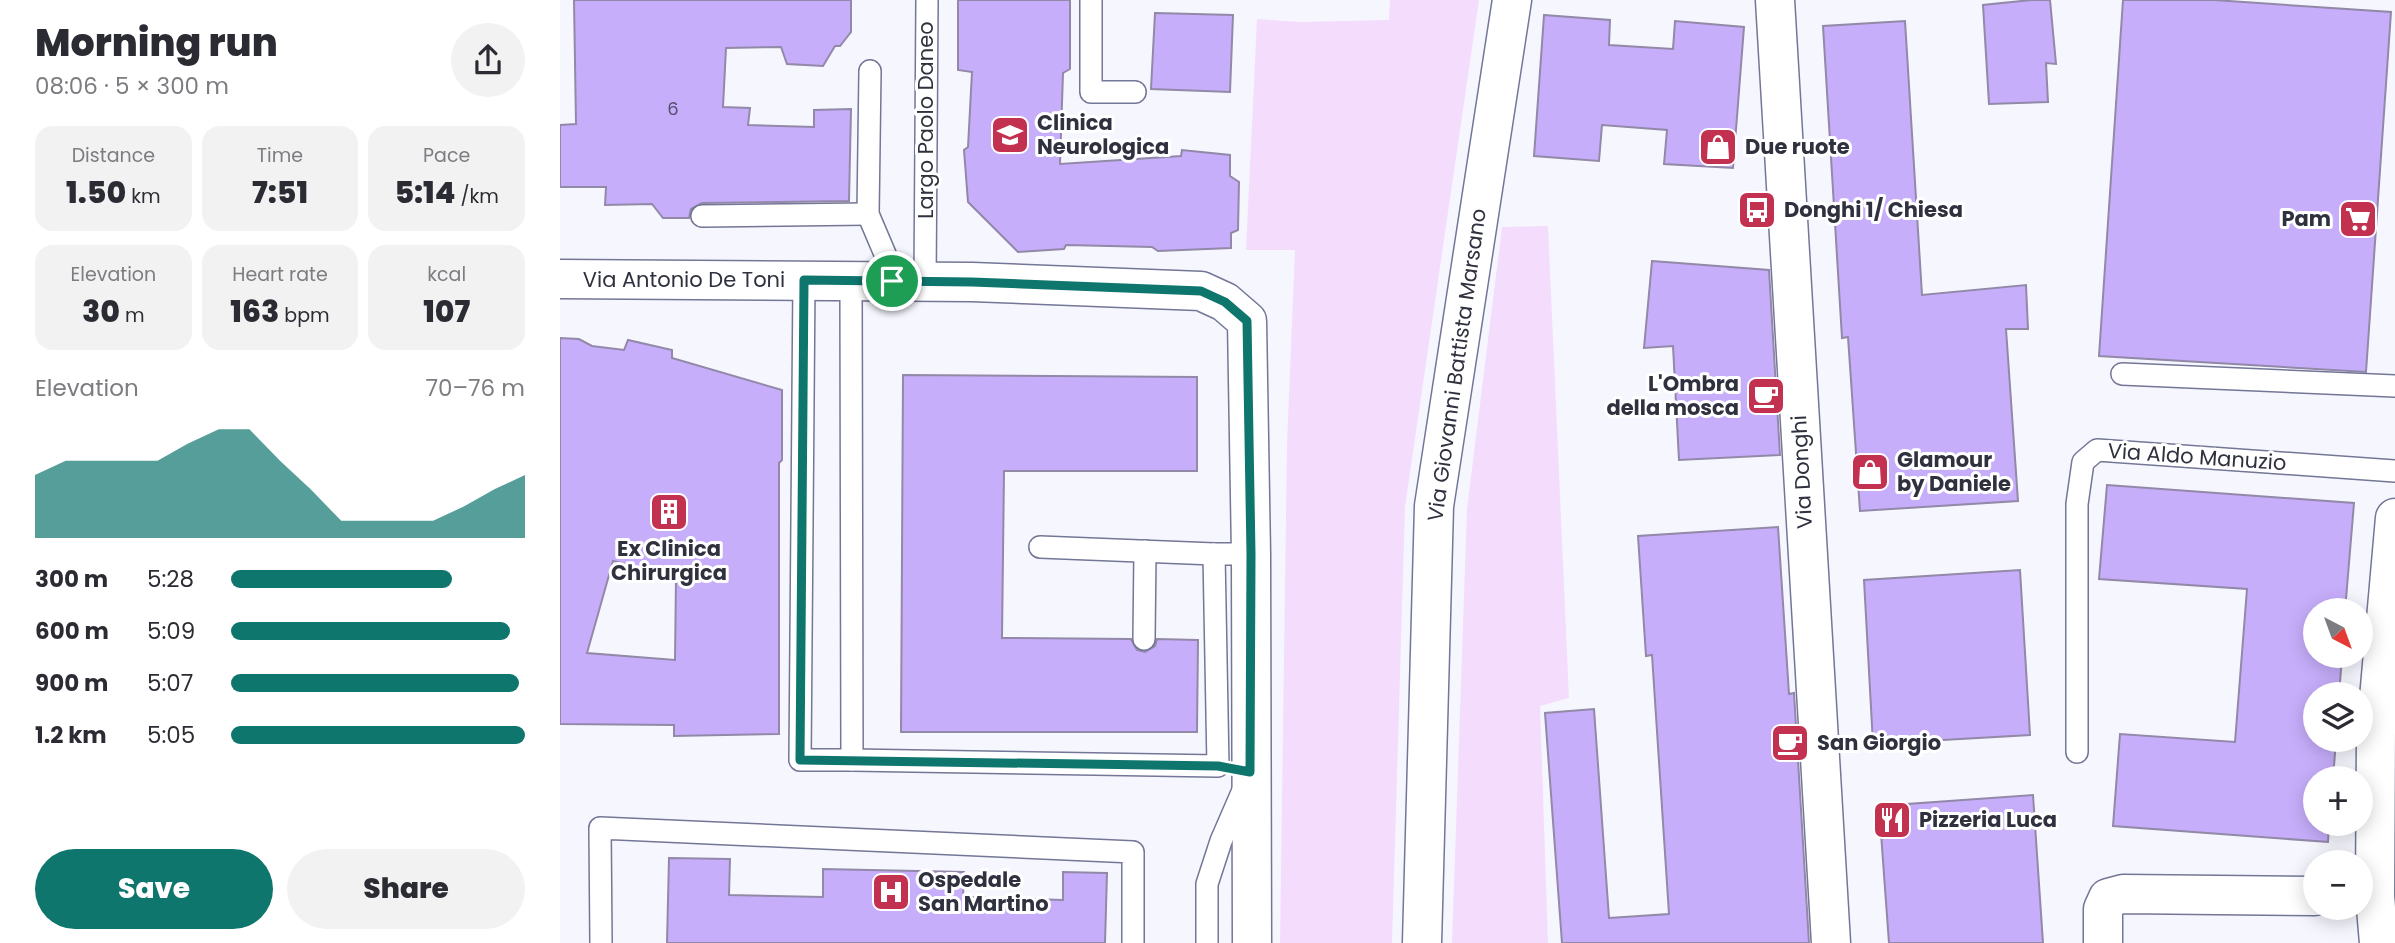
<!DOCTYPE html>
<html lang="en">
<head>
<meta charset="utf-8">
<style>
	body { margin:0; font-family:Poppins,sans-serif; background:#f2f2f3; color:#2b2b33; height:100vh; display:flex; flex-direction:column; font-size:26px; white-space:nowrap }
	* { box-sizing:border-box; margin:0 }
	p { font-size:23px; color:#7c7c81 }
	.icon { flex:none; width:38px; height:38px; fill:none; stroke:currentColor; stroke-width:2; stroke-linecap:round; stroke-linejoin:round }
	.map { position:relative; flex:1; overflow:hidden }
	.side { display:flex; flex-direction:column; background:#fff; width:560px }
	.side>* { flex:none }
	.needle { width:46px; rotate:139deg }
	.buttons { position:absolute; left:1743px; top:598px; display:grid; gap:14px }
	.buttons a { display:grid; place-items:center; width:70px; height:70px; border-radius:50%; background:#fff; box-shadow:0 4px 18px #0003; font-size:35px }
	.pin { position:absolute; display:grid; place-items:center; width:60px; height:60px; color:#fff; margin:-30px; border:4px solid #fff; border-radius:50%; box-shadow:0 2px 7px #0007 }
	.round { display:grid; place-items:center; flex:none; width:74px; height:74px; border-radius:37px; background:#f2f2f3 }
	.overview { display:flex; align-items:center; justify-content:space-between; height:119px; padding:0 35px }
	h1 { font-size:38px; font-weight:800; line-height:52px }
	.figures { display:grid; grid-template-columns:repeat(3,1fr); gap:10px; height:119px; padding:7px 35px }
	.figures div { display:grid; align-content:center; border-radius:18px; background:#f2f2f3; text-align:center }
	.figures b { font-size:30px; font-weight:800 }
	.figures small { font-size:19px; font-weight:400 }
	.figures p { font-size:19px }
	.chart { height:196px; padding:14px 35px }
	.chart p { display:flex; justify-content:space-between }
	.chart svg { width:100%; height:126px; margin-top:7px; fill:#0f766e; opacity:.7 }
	.cta { display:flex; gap:14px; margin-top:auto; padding:14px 35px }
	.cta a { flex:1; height:80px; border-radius:42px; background:#0f766e; color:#fff; font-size:28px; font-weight:800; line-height:80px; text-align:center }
	.cta a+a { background:#f2f2f3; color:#2b2b33 }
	ul { padding:0 35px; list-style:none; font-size:23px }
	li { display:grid; grid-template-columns:112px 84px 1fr; align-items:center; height:52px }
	li i { height:18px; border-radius:9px; background:#0f766e }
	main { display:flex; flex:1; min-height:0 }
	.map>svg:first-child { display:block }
	.green { fill:#f4dcfc }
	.building { fill:#c7aefb; stroke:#9288a8; stroke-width:2; fill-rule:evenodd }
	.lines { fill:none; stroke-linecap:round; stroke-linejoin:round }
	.service-casing { stroke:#737696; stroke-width:24 }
	.minor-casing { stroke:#737696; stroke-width:41 }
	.tertiary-casing { stroke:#737696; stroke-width:41 }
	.service { stroke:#fff; stroke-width:21 }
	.minor { stroke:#fff; stroke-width:38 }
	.tertiary { stroke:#fff; stroke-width:38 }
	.route-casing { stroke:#fff; stroke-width:14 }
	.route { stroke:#0f766e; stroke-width:9 }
	.labels { text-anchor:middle; stroke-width:6; stroke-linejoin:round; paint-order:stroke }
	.number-label { font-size:18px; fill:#55506d }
	.street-label { font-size:21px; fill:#2f313e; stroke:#fff }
	.poi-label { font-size:21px; font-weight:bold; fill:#2f313e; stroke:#fff; text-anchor:start }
</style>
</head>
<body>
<main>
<section class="side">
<div class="overview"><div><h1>Morning run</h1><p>08:06 · 5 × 300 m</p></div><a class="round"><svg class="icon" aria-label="share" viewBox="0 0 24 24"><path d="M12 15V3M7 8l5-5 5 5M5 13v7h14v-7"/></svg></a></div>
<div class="figures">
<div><p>Distance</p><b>1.50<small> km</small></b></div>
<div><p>Time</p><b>7:51</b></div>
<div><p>Pace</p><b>5:14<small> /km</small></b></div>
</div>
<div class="figures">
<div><p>Elevation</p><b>30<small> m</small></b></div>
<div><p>Heart rate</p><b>163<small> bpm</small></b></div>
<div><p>kcal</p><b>107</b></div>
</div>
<div class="chart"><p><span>Elevation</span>70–76 m</p>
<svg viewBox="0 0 160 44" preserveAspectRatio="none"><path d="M0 44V22L10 17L20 17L30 17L40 17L50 11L60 6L70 6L80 17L90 27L100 38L110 38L120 38L130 38L140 33L150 27L160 22V44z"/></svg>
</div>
<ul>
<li><b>300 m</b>5:28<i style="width:75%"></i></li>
<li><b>600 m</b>5:09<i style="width:95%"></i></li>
<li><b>900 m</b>5:07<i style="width:98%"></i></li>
<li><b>1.2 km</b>5:05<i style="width:100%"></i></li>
</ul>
<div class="cta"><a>Save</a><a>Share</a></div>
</section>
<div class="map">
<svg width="1835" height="943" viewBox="0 0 1835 943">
	<rect width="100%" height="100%" fill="#f6f7fe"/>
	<g class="green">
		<polygon points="830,0 919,0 845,507 832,943 720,943 727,444 735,250 686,250 697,19 740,22 829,20"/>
		<polygon points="988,226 1009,698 980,706 988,943 892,943 907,509 942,227"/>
	</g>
	<g class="building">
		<polygon points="14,0 291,0 291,32 280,46 275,46 263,66 227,64 221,47 166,48 163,107 190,108 188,125 254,127 254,110 291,109 289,201 142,203 131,209 129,218 103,218 92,204 45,205 46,187 0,187 0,125 16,124"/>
		<polygon points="398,0 510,0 510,69 503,73 500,164 621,156 622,150 670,155 670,176 679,182 678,230 671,233 671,248 598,251 592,247 506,245 504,249 458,252 408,202 404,150 408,147 412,72 398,70"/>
		<polygon points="1471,0 1490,0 1496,64 1486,63 1488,102 1429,104 1423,5"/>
		<polygon points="1563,0 1654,0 1831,12 1806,372 1539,356"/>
		<polygon points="595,13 673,15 670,92 591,89"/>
		<polygon points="984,15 1050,20 1049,45 1113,49 1115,21 1184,27 1173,168 1104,164 1107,130 1042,125 1039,161 974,156"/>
		<polygon points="1345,21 1362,295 1466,285 1468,329 1446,329 1458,501 1300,511 1288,337 1282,338 1263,26"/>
		<polygon points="1092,261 1209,270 1220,455 1119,460 1113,346 1084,348"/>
		<path d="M0 338 19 339 32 346 64 350 68 340 112 350V358L222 390V460L219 463V734L114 736V725L0 724ZM53 561 116 577 115 660 27 653Z"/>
		<polygon points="343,375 637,377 637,471 444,471 442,638 571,639 577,650 585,652 595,646 597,639 638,640 637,732 341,732"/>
		<polygon points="1547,485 1794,503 1785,611 1755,611 1755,656 1782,656 1779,695 1755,695 1755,740 1776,740 1773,779 1755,779 1755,824 1769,824 1768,842 1553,826 1560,734 1675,742 1687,589 1539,579"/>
		<polygon points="1218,527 1229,694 1234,693 1249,943 1002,943 985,713 1034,709 1049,918 1109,914 1092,655 1086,656 1078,536"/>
		<polygon points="1460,570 1470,735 1313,744 1304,580"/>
		<polygon points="1473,795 1483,943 1329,943 1319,806"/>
		<polygon points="109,858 170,859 169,895 263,897 263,869 404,872 403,897 503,900 503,872 547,873 545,943 107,943"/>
	</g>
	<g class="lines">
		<defs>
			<g id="service">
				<polyline points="531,0 531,92 575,92"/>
				<polyline points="310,71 308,214 325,254 332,281"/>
				<polyline points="142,216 308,214"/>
				<polyline points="244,280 240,760 292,760"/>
				<polyline points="291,281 292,760 658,766 654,554 691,554"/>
				<polyline points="365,282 367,0"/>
				<polyline points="1562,374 1835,386"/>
				<polyline points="480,547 654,554"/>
				<polyline points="584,639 585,551"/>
				<polyline points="1517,752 1517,504 1523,462 1537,450 1835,471"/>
				<polyline points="41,943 40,828 573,852 573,943"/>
				<polyline points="647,943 647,884 661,841 684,788"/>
			</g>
			<g id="minor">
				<polyline points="0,279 412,282 641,291 665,302 687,321 691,554 692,943"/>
				<polyline points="862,943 874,506 952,0"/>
				<polyline points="1543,943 1543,909 1548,898 1563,894 1755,896"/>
			</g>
			<g id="tertiary">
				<polyline points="1215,0 1271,943"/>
				<polyline points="1819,943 1815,896 1816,732 1835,518"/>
			</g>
		</defs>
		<use href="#service" class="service-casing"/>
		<use href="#minor" class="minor-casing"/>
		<use href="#tertiary" class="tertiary-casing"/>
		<use href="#service" class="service"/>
		<use href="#minor" class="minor"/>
		<use href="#tertiary" class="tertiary"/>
	</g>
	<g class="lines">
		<defs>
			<polygon id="route" points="244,280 412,282 641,291 665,302 687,321 691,554 690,772 658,766 240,760"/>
		</defs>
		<use href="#route" class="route-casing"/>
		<use href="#route" class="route"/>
	</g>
	<defs>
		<symbol id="university-square" viewBox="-11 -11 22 22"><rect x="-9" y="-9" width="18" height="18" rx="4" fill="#c23250" stroke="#fff"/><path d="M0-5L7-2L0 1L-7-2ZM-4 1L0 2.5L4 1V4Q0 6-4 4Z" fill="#fff"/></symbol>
		<symbol id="shop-square" viewBox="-11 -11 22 22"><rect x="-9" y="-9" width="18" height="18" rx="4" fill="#c23250" stroke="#fff"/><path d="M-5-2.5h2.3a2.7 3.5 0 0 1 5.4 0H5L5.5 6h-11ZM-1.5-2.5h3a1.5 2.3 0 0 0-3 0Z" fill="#fff"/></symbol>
		<symbol id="bus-square" viewBox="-11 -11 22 22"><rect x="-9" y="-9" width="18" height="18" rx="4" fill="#c23250" stroke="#fff"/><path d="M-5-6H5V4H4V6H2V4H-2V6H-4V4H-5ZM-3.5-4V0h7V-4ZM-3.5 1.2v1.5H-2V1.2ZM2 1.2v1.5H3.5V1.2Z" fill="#fff"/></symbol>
		<symbol id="supermarket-square" viewBox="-11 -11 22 22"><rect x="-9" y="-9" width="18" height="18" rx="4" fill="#c23250" stroke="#fff"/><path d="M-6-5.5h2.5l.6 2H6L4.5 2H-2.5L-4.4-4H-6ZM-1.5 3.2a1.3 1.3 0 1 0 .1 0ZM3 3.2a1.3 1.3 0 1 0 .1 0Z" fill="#fff"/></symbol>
		<symbol id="cafe-square" viewBox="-11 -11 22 22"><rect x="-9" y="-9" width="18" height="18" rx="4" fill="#c23250" stroke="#fff"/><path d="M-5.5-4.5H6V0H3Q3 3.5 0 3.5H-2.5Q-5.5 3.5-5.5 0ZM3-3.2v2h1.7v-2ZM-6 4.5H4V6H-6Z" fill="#fff"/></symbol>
		<symbol id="building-square" viewBox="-11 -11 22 22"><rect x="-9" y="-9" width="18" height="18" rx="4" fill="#c23250" stroke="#fff"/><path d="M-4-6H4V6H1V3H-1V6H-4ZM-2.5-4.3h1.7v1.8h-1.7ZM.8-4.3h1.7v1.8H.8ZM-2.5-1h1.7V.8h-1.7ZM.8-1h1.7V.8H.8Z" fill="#fff"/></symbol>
		<symbol id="restaurant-square" viewBox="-11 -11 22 22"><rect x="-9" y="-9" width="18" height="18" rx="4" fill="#c23250" stroke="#fff"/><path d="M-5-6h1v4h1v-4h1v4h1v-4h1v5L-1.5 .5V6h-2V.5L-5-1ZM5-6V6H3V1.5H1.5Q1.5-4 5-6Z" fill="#fff"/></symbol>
		<symbol id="hospital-square" viewBox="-11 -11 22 22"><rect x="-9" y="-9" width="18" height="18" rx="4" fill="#c23250" stroke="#fff"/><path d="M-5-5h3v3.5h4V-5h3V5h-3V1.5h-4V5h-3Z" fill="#fff"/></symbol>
	</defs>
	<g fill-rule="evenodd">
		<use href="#university-square" x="428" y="113" width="44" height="44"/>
		<use href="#shop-square" x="1136" y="125" width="44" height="44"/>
		<use href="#bus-square" x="1175" y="188" width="44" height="44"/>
		<use href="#supermarket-square" x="1776" y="197" width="44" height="44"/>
		<use href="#cafe-square" x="1184" y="374" width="44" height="44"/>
		<use href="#shop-square" x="1288" y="450" width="44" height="44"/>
		<use href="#building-square" x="87" y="490" width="44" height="44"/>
		<use href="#cafe-square" x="1208" y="721" width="44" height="44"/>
		<use href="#restaurant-square" x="1310" y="798" width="44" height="44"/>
		<use href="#hospital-square" x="309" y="870" width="44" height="44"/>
	</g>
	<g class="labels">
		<g class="number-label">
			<text x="113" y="115">6</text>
		</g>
		<g class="street-label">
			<text transform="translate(366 120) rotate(-90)" y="7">Largo Paolo Daneo</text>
			<text x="124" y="287">Via Antonio De Toni</text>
			<text transform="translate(897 365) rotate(-82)" y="7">Via Giovanni Battista Marsano</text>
			<text transform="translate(1637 457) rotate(4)" y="7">Via Aldo Manuzio</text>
			<text transform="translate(1242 472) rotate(-93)" y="7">Via Donghi</text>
		</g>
		<g class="poi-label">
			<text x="477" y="130">Clinica<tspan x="477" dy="24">Neurologica</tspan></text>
			<text x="1185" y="154">Due ruote</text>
			<text x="1224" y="217">Donghi 1/ Chiesa</text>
			<text x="1771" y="226" text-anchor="end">Pam</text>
			<text x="1179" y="391" text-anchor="end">L'Ombra<tspan x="1179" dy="24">della mosca</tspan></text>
			<text x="1337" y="467">Glamour<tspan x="1337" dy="24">by Daniele</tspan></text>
			<text x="109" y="556" text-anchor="middle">Ex Clinica<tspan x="109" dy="24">Chirurgica</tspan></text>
			<text x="1257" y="750">San Giorgio</text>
			<text x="1359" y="827">Pizzeria Luca</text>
			<text x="358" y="887">Ospedale<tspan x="358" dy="24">San Martino</tspan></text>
		</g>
	</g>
</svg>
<div class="buttons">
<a><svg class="needle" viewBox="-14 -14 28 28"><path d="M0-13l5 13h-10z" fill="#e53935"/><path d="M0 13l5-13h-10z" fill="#7c7c81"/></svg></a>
<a><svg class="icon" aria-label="layers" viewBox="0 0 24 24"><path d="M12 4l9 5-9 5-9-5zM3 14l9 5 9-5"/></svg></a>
<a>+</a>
<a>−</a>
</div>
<div class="pin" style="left:332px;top:281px;background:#1e9e55"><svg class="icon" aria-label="arrive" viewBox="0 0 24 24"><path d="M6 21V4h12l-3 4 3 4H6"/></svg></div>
</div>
</main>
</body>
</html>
